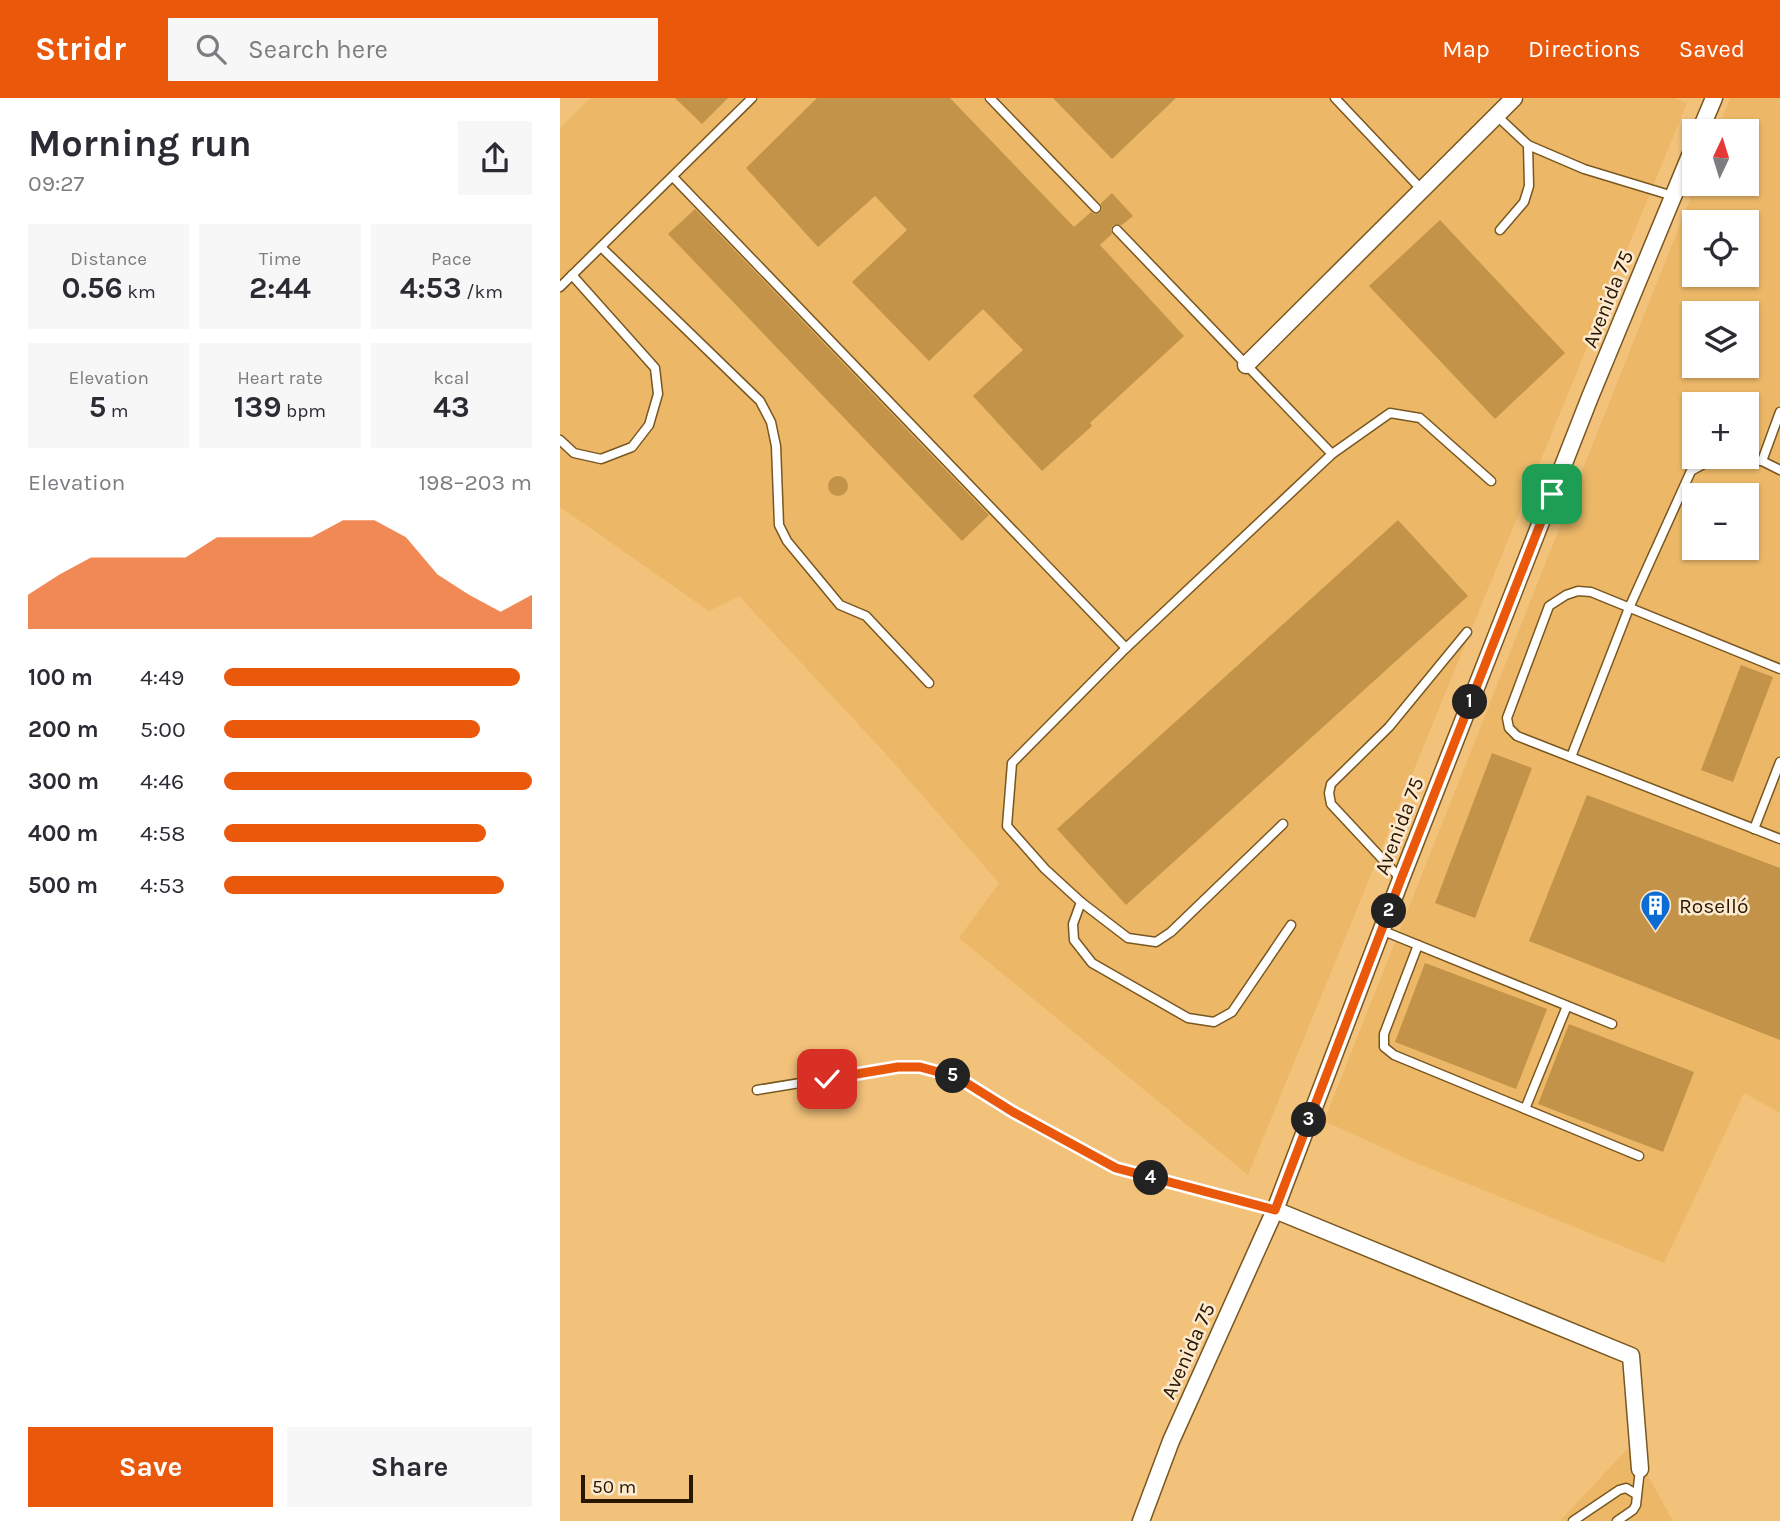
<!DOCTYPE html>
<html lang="en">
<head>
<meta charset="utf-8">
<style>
	body { margin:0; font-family:Karla,sans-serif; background:#f7f7f7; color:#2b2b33; height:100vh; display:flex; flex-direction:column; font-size:26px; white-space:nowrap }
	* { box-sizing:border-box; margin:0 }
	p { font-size:23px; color:#7c7c81 }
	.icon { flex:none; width:38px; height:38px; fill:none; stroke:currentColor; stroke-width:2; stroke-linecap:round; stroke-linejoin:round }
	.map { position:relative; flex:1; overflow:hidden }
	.sheet { display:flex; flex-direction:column; background:#fff; width:560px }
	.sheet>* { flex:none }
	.needle { width:46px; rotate:4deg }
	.buttons { position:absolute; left:1122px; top:21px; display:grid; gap:14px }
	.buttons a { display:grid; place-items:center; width:77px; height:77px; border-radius:0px; background:#fff; box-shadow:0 2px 5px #0004; font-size:35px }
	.scale { position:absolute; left:21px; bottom:18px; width:112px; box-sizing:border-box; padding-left:7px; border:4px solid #291700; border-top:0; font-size:19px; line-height:24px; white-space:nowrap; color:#291700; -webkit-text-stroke:5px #fde9ce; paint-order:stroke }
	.pin { position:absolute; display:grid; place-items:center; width:60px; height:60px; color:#fff; margin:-30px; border-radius:14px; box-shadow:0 4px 10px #0006 }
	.km { position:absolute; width:35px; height:35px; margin:-18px; border-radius:50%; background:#222; color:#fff; font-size:19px; line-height:35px; text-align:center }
	.round { display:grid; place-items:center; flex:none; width:74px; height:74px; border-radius:0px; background:#f7f7f7 }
	.summary { display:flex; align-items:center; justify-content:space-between; height:119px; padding:0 28px }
	h1 { font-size:38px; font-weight:700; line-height:52px }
	.metrics { display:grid; grid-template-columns:repeat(3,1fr); gap:10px; height:119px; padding:7px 28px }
	.metrics div { display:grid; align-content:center; border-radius:0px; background:#f7f7f7; text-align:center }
	.metrics b { font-size:30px; font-weight:700 }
	.metrics small { font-size:19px; font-weight:400 }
	.metrics p { font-size:19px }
	.chart { height:196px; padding:14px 28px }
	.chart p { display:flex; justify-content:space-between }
	.chart svg { width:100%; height:126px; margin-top:7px; fill:#ea580c; opacity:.7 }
	.primary-button { display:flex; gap:14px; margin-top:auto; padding:14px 28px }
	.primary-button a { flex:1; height:80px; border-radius:0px; background:#ea580c; color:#fff; font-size:28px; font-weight:700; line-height:80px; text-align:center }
	.primary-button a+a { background:#f7f7f7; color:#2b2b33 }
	ul { padding:0 28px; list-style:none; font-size:23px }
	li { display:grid; grid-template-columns:112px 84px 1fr; align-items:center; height:52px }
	li i { height:18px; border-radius:9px; background:#ea580c }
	header { display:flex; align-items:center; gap:42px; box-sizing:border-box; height:98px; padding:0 35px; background:#ea580c; color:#fff }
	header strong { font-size:33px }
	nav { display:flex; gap:38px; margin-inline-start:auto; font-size:24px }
	.search { width:490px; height:63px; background:#f7f7f7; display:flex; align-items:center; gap:18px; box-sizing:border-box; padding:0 24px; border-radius:0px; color:#7c7c81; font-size:26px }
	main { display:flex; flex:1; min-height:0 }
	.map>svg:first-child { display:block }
	.built { fill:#ecb868; fill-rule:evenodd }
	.building { fill:#c39349 }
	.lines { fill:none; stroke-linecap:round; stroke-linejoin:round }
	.lane-casing { stroke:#795720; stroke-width:11 }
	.street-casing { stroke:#795720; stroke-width:19 }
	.lane { stroke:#fff; stroke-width:8 }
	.street { stroke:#fff; stroke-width:16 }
	.route-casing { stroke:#fff; stroke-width:14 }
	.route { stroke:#ea580c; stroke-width:9 }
	.labels { text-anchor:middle; stroke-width:5; stroke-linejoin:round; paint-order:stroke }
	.street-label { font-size:21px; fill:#291700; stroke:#fde9ce }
	.poi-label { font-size:21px; fill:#291700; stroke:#fde9ce; text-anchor:start }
</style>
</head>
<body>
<header>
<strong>Stridr</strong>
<div class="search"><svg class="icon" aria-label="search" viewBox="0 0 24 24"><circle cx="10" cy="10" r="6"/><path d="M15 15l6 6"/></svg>Search here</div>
<nav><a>Map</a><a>Directions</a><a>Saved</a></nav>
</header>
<main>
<section class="sheet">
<div class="summary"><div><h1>Morning run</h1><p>09:27</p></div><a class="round"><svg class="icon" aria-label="share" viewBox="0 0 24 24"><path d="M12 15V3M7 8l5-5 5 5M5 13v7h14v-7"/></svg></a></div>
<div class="metrics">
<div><p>Distance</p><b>0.56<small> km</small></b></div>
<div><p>Time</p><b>2:44</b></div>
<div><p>Pace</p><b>4:53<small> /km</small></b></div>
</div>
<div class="metrics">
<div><p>Elevation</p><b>5<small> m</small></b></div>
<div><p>Heart rate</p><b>139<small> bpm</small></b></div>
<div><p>kcal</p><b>43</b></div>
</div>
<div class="chart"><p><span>Elevation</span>198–203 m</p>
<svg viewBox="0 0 160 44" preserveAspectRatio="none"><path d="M0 44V32L10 25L20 19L30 19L40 19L50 19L60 12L70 12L80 12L90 12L100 6L110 6L120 12L130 25L140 32L150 38L160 32V44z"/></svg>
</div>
<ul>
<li><b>100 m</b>4:49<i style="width:96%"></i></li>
<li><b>200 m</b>5:00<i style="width:83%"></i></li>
<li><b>300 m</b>4:46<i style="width:100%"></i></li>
<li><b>400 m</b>4:58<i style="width:85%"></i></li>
<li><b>500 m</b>4:53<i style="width:91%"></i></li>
</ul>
<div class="primary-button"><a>Save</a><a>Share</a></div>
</section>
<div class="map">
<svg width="1220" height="1423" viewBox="0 0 1220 1423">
	<rect width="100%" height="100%" fill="#f2c27b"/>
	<g class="built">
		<polygon points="30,0 1115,0 1127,5 688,1077 399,840 439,785 325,655 179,498 149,513 0,409 0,30"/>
		<path d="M1170 0H1220V1015L1184 995 1104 1165 856 1065 764 1023 1136 86H1186V33H1157ZM1134 124H1186V177H1134ZM1134 215H1186V268H1134ZM1134 306H1186V359H1134ZM1134 397H1186V450H1134Z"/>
		<polygon points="1071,1347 1113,1423 1000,1423"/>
	</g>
	<g class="building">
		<polygon points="115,0 168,0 142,26"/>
		<polygon points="257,0 390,0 514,129 531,114 535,116 540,115 542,111 541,105 552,95 573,118 562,127 553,127 551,131 552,136 540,147 624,238 530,325 532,328 482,373 413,298 463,252 423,211 369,263 292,184 347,132 315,98 258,149 186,70"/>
		<polygon points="493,0 616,0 552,61"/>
		<polygon points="135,111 429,417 402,443 108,136"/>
		<polygon points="880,122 1005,255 935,321 809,188"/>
		<circle cx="278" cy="388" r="10"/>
		<polygon points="838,422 908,498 566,807 497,731"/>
		<polygon points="1181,567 1213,579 1173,684 1141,672"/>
		<polygon points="932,655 972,670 915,820 875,805"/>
		<polygon points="1027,697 1220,770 1220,942 969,843"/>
		<polygon points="865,865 987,911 956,991 835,944"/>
		<polygon points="1009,926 1134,974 1103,1054 978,1006"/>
	</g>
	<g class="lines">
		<defs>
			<g id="lane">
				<polyline points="430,0 536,110"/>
				<polyline points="775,0 862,92"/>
				<polyline points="936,17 968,47 1024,71 1113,98"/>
				<polyline points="113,79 566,550 772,356 557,132"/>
				<polyline points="940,132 964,104 969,88 968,47"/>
				<polyline points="41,149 200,303 211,324 216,348 219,427 227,443 280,507 306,518 369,585"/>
				<polyline points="0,189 192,0"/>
				<polyline points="0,342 14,355 41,361 72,349 89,327 98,296 95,270 12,177"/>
				<polyline points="772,356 830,315 860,320 931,383"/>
				<polyline points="1202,363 1220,314"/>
				<polyline points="566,550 452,665 447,728 485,771 521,804 568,840 596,844 611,834 723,726"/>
				<polyline points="1220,571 1031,494 1018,493 1006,497 989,508 947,620 949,630 957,638 1220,741"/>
				<polyline points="1011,659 1069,510 1131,373 1151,362 1202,363 1220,372"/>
				<polyline points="1194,731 1220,664"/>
				<polyline points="841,781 771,706 769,695 771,686 829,629 907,534"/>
				<polyline points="521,804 513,826 514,842 532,865 628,920 654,924 672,914 731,827"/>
				<polyline points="821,832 1052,926"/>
				<polyline points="858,847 824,936 824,949 834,957 1079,1058"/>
				<polyline points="197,992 338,969 360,969 397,979 453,1014 556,1071 715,1112"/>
				<polyline points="965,1011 1007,908"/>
				<polyline points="1013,1423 1059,1392 1066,1390 1076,1396"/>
				<polyline points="1057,1423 1073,1412 1076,1407 1080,1371"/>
			</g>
			<g id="street">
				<polyline points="1140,33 1154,0"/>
				<polyline points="686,267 954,0"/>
				<polyline points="715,1112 1071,1258 1080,1371"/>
				<polyline points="581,1423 611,1343 715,1112 841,781 1030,299 1134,48"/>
			</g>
		</defs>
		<use href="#lane" class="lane-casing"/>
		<use href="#street" class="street-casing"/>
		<use href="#lane" class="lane"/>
		<use href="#street" class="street"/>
	</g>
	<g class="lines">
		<defs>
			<polyline id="route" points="267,981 338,969 360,969 397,979 453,1014 556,1070 715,1112 841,781 992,396"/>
		</defs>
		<use href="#route" class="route-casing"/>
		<use href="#route" class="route"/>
	</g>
	<defs>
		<symbol id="building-pin" viewBox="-11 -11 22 30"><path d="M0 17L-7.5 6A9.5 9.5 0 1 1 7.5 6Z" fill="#0d6bd4" stroke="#fde9ce"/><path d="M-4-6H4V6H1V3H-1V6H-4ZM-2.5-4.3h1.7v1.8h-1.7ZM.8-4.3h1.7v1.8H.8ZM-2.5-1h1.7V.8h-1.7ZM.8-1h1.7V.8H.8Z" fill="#fff"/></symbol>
	</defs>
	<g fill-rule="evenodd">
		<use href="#building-pin" x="1078" y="790" width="35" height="47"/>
	</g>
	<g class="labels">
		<g class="street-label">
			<text transform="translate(1048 201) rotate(-68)" y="7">Avenida 75</text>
			<text transform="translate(839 728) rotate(-69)" y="7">Avenida 75</text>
			<text transform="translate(628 1253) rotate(-66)" y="7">Avenida 75</text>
		</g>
		<g class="poi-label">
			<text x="1119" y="815">Roselló</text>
		</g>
	</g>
</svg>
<div class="buttons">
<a><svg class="needle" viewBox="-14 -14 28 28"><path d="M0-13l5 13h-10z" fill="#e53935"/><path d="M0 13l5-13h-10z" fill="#7c7c81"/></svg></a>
<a><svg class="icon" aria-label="locate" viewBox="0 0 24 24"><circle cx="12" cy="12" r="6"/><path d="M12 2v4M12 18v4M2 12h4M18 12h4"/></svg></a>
<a><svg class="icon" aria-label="layers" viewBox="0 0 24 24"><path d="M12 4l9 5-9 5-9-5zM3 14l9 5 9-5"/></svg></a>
<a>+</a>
<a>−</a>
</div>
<div class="scale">50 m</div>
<div class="pin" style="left:992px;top:396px;background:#1e9e55"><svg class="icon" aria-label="arrive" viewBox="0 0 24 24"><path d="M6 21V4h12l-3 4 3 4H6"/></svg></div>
<div class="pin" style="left:267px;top:981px;background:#d93025"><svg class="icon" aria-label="check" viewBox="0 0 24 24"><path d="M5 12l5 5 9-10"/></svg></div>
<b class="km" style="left:910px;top:604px">1</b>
<b class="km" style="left:829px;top:813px">2</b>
<b class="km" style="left:749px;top:1022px">3</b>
<b class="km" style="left:591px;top:1080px">4</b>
<b class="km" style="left:393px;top:978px">5</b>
</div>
</main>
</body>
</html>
